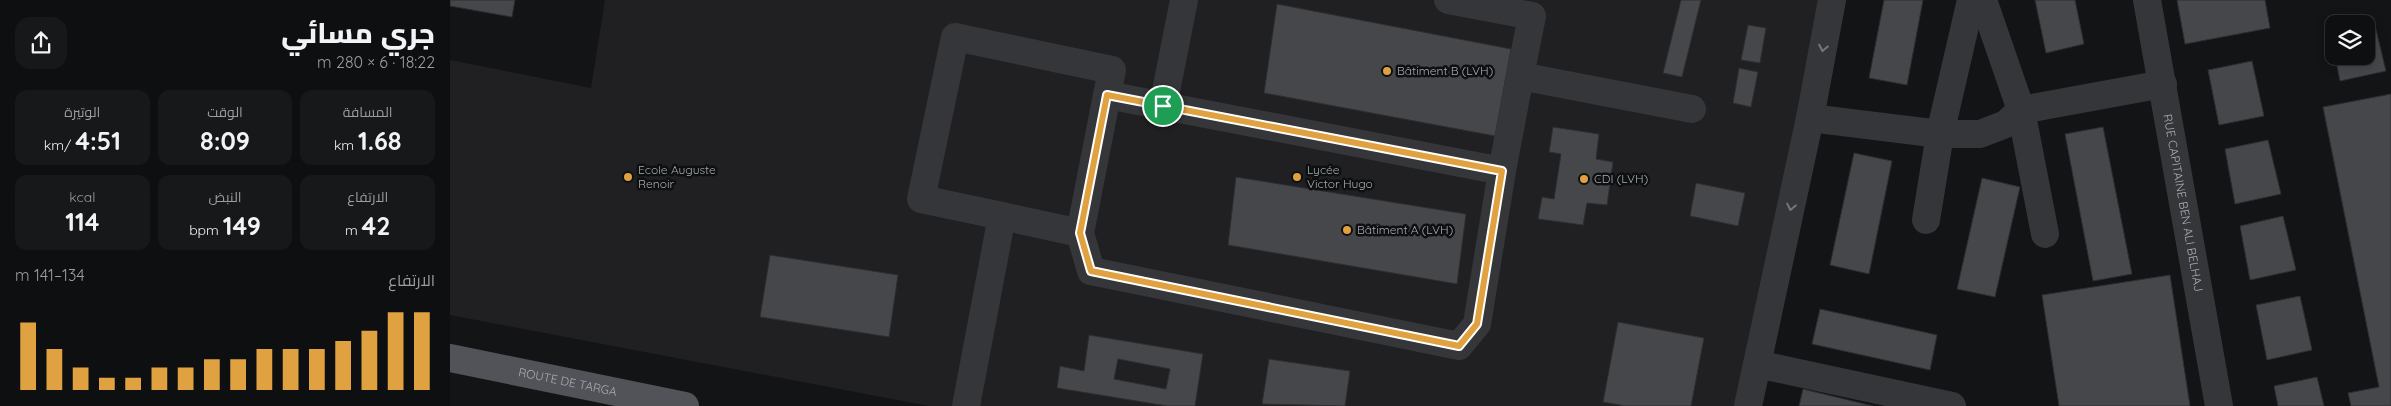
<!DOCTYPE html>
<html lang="ar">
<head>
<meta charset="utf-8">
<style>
	body { margin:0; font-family:Quicksand,Cairo,sans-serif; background:#171819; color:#f1f3f6; direction:rtl; height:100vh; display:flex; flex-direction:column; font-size:19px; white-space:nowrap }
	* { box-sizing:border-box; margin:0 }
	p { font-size:16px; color:#9b9c9f }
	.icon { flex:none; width:28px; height:28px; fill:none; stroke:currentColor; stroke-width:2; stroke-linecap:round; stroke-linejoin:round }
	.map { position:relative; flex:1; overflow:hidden; direction:ltr }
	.panel { display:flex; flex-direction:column; background:#0e0f10; width:450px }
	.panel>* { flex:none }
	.fabs { position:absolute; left:1875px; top:15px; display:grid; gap:10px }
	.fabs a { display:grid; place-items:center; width:50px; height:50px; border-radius:10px; background:#0e0f10; box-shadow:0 2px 12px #0003,0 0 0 1px #2e2f30; font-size:25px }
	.pin { position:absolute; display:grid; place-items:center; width:42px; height:42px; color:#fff; margin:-21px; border:2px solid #fff; border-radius:50%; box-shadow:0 1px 5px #0007 }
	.round { display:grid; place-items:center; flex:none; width:52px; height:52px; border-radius:15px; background:#171819 }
	.head { display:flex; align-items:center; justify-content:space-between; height:85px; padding:0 15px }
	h1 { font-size:28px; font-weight:800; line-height:38px }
	.metrics { display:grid; grid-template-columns:repeat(3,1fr); gap:8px; height:85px; padding:5px 15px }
	.metrics div { display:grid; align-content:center; border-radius:12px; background:#171819; text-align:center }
	.metrics b { font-size:25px; font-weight:800 }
	.metrics small { font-size:14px; font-weight:400 }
	.metrics p { font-size:14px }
	.chart { height:140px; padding:10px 15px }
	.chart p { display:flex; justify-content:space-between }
	.chart svg { width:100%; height:90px; margin-top:5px; stroke:#e0a140; stroke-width:6 }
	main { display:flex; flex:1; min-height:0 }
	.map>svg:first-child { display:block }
	.built { fill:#202022 }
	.building { fill:#45474a; stroke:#2e2e31; fill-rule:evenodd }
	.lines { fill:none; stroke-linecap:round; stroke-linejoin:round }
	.minor { stroke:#35363a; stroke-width:28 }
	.major { stroke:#515358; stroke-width:28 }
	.oneway { stroke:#73767d }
	.route-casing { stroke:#fff; stroke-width:10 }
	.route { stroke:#e0a140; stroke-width:6 }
	.poi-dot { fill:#e0a140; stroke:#0e0f10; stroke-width:2 }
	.labels { text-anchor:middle; stroke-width:5; stroke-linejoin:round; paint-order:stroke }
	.poi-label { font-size:12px; fill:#a6abb4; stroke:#0e0f10; text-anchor:start }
	.street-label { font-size:12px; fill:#a6abb4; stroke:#0e0f10 }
</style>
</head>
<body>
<main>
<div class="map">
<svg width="1941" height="406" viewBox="0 0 1941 406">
	<rect width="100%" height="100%" fill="#131415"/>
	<polygon class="built" points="155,0 1377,0 1288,406 479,406 0,315 0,60 141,88"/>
	<g class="building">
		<polygon points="0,0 65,0 62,17 0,6"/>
		<polygon points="1231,0 1251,0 1232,77 1213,73"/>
		<polygon points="1434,0 1473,0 1457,85 1419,78"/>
		<polygon points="1585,0 1625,0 1634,44 1596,53"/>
		<polygon points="1727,0 1815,0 1820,28 1735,44"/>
		<polygon points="827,4 1061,49 1045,136 814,93"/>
		<polygon points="1923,17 1936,71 1890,81 1885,56 1916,56 1916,24 1890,24"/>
		<polygon points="1298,25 1316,28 1310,63 1291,60"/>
		<polygon points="1884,25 1884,47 1880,26"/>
		<polygon points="1802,61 1814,116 1769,125 1758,70"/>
		<polygon points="1289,68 1308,72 1301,107 1283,103"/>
		<polygon points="1941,94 1941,406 1901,406 1898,393 1929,387 1873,107"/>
		<polygon points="1103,127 1149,134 1146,159 1163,162 1157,205 1137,203 1133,225 1088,219 1092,197 1104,199 1111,154 1099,152"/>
		<polygon points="1653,127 1682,274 1643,281 1615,134"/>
		<polygon points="1818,140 1831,194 1785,204 1775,149"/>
		<polygon points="1404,153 1442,161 1419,274 1380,265"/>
		<polygon points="786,177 1016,214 1007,284 778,245"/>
		<polygon points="1532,178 1570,187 1545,297 1507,289"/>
		<polygon points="1246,183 1295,193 1288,226 1240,216"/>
		<polygon points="1833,216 1846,270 1800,280 1790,226"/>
		<polygon points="320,255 448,275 439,337 310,317"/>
		<polygon points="1720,275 1740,406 1609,406 1592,295"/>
		<polygon points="1850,296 1862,350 1817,360 1806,305"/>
		<polygon points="1370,309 1487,335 1480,370 1362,344"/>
		<polygon points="1168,322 1254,338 1241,406 1175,406 1153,402"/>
		<path d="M639 335 753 354 745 406H717L607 388 610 366 634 371ZM668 359 720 369 716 389 664 379Z"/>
		<polygon points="819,359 900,371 895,406 812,404"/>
		<polygon points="1867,377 1874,406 1828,406 1824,386"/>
		<polygon points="1353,389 1423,406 1349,406"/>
	</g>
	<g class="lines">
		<g class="minor">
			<polyline points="998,0 1082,16 1070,76"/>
			<polyline points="1533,0 1571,110 1595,234"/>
			<path id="s1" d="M1697 0 1769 406"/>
			<polyline points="713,106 734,0"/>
			<polyline points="1360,118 1490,134 1530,134 1556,124 1571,110 1713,84"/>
			<polyline points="552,216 471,199 505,37 662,70 657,95"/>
			<polyline points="1476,220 1490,134 1521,0"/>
			<polyline points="630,233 641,271 1009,346 1027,324 1052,171"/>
			<polyline points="1307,364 1502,406"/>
			<polyline points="516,406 552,216 630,233 657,95 1052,171 1070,76 1242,109"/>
			<polyline points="1298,406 1360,118 1382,0"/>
		</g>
		<path class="major" id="s2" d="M0 358 235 406"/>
	</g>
	<defs><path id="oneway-chevron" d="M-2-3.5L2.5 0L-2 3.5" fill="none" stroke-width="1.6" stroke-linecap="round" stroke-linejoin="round" transform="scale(1.25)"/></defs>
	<g class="oneway">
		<use href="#oneway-chevron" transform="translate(1373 48) rotate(101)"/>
		<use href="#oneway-chevron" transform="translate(1341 207) rotate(102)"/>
	</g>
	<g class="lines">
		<defs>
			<polygon id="route" points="657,95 1052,171 1027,324 1009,346 641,271 630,233"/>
		</defs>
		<use href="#route" class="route-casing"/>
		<use href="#route" class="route"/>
	</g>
	<g class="poi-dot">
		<circle cx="937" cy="71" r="5"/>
		<circle cx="178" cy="177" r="5"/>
		<circle cx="847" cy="177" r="5"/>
		<circle cx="1134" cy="179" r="5"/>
		<circle cx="897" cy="230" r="5"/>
	</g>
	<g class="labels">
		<g class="poi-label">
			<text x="947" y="75">Bâtiment B (LVH)</text>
			<text x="188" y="174">Ecole Auguste<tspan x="188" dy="14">Renoir</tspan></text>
			<text x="857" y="174">Lycée<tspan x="857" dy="14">Victor Hugo</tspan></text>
			<text x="1144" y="183">CDI (LVH)</text>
			<text x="907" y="234">Bâtiment A (LVH)</text>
		</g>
		<g class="street-label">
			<text dy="4" stroke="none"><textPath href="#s1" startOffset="206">RUE CAPITAINE BEN ALI BELHAJ</textPath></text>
			<text dy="4" stroke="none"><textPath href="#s2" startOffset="120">ROUTE DE TARGA</textPath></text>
		</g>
	</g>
</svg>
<div class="fabs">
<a><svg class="icon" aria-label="layers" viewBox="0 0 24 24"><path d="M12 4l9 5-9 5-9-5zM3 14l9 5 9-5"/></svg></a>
</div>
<div class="pin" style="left:713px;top:106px;background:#1e9e55"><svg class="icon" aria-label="arrive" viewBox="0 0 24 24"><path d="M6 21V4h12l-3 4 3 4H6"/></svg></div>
</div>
<section class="panel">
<div class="head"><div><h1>جري مسائي</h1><p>18:22 · 6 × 280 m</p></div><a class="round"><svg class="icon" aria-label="share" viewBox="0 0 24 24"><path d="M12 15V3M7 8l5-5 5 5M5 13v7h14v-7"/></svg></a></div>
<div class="metrics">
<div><p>المسافة</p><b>1.68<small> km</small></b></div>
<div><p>الوقت</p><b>8:09</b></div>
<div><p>الوتيرة</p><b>4:51<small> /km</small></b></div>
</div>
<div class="metrics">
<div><p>الارتفاع</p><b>42<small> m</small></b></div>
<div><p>النبض</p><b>149<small> bpm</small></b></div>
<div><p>kcal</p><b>114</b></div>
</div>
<div class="chart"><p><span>الارتفاع</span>134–141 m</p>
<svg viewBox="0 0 160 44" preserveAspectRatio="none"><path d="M5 44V11M15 44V24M25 44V33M35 44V38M45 44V38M55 44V33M65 44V33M75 44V29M85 44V29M95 44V24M105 44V24M115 44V24M125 44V20M135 44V15M145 44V6M155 44V6"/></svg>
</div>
</section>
</main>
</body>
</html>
